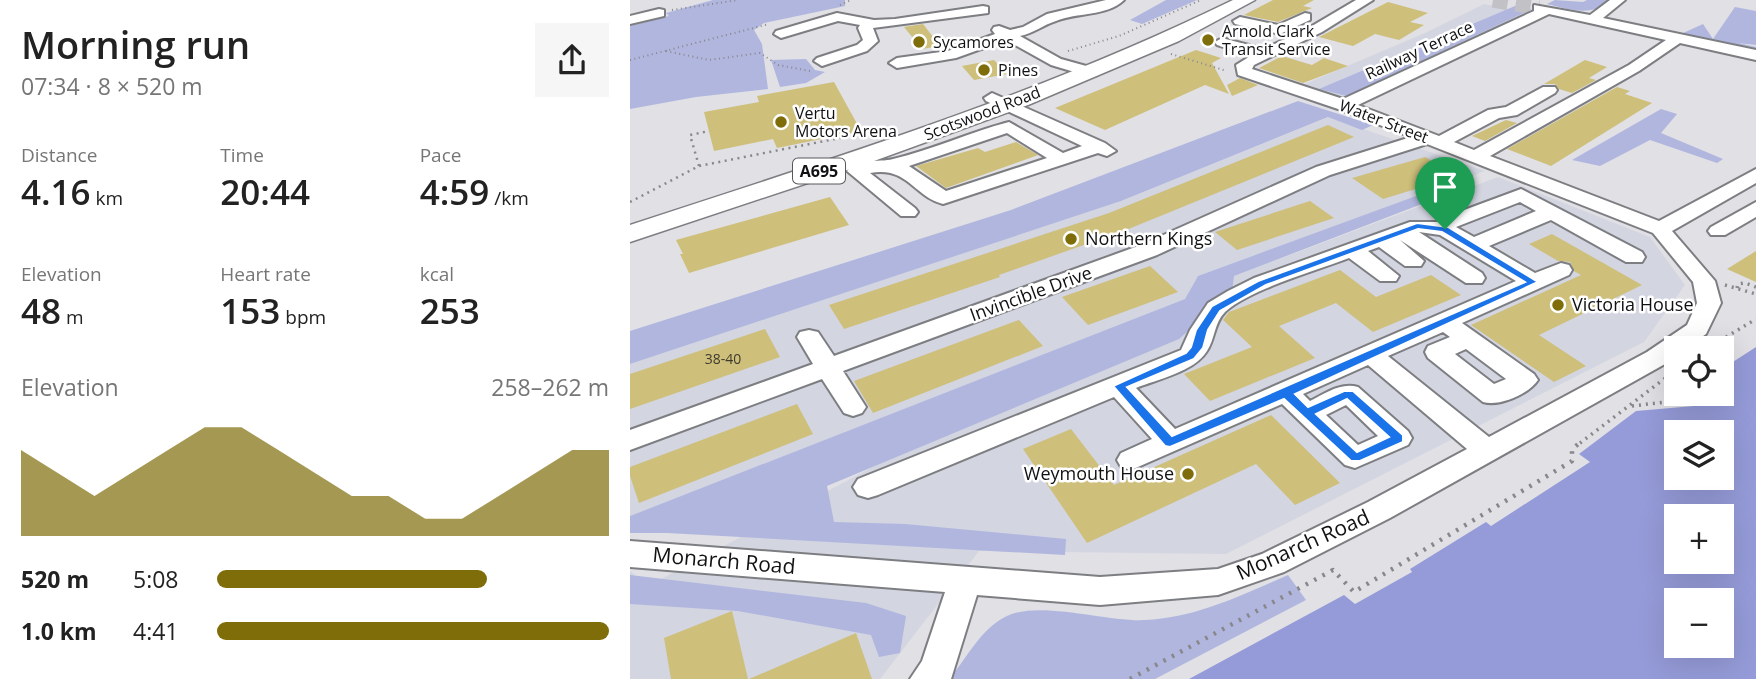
<!DOCTYPE html>
<html lang="en">
<head>
<meta charset="utf-8">
<style>
	body { margin:0; font-family:"Open Sans",sans-serif; background:#f6f6f6; color:#222; height:100vh; display:flex; flex-direction:column; font-size:26px; white-space:nowrap }
	* { box-sizing:border-box; margin:0 }
	p { font-size:23px; color:#767676 }
	.icon { flex:none; width:38px; height:38px; fill:none; stroke:currentColor; stroke-width:2; stroke-linecap:round; stroke-linejoin:round }
	.map { position:relative; flex:1; overflow:hidden }
	.panel { display:flex; flex-direction:column; background:#fff; width:630px }
	.panel>* { flex:none }
	.buttons { position:absolute; left:1034px; top:336px; display:grid; gap:14px }
	.buttons a { display:grid; place-items:center; width:70px; height:70px; border-radius:0px; background:#fff; box-shadow:0 7px 28px #0002; font-size:35px }
	.pin { position:absolute; display:grid; place-items:center; width:60px; height:60px; color:#fff; margin:-72px -30px; border-radius:50% 50% 50% 0; rotate:-45deg; box-shadow:0 0 7px #0007 }
	.pin .icon { rotate:45deg }
	.round { display:grid; place-items:center; flex:none; width:74px; height:74px; border-radius:0px; background:#f6f6f6 }
	.head { display:flex; align-items:center; justify-content:space-between; height:119px; padding:0 21px }
	h1 { font-size:38px; font-weight:600; line-height:52px }
	.metrics { display:grid; grid-template-columns:repeat(3,1fr); gap:10px; height:119px; padding:7px 21px }
	.metrics div { display:grid; align-content:center }
	.metrics b { font-size:35px; font-weight:600 }
	.metrics small { font-size:19px; font-weight:400 }
	.metrics p { font-size:19px }
	.chart { height:196px; padding:14px 21px }
	.chart p { display:flex; justify-content:space-between }
	.chart svg { width:100%; height:126px; margin-top:7px; fill:#7f6d0a; opacity:.7 }
	ul { padding:0 21px; list-style:none; font-size:23px }
	li { display:grid; grid-template-columns:112px 84px 1fr; align-items:center; height:52px }
	li i { height:18px; border-radius:9px; background:#7f6d0a }
	main { display:flex; flex:1; min-height:0 }
	.map>svg:first-child { display:block }
	.built { fill:#d3d5e1 }
	.green { fill:#b1b6df }
	.water { fill:#959bd8; fill-rule:evenodd }
	.building { fill:#cebf7b }
	.lines { fill:none; stroke-linecap:round; stroke-linejoin:round }
	.minor-tunnel { stroke:#c1c1c6; stroke-width:15; stroke-dasharray:15 8; stroke-linecap:butt }
	.minor-casing { stroke:#7d7e82; stroke-width:4 }
	.major-casing { stroke:#7d7e82; stroke-width:3 }
	.path-far3 { stroke:#88888c; stroke-width:2; stroke-dasharray:1 3.5; stroke-linecap:butt }
	.path-far2 { stroke:#88888c; stroke-width:2.5; stroke-dasharray:2 4.5; stroke-linecap:butt }
	.path-far1 { stroke:#88888c; stroke-width:3.5; stroke-dasharray:2 5; stroke-linecap:butt }
	.path { stroke:#88888c; stroke-width:4.5; stroke-dasharray:2.5 7; stroke-linecap:butt }
	.minor { fill:#fff; fill-rule:evenodd }
	.major { fill:#fff; fill-rule:evenodd }
	.route { fill:#1a73e8; stroke:#fff; stroke-width:2; fill-rule:evenodd }
	.poi-dot { fill:#7f6d0a; stroke:#fff; stroke-width:2.5 }
	.labels { text-anchor:middle; stroke-width:5; stroke-linejoin:round; paint-order:stroke }
	.number-label { font-size:14px; fill:#403c2d }
	.far-poi-label { font-size:16px; fill:#111113; stroke:#fff; text-anchor:start }
	.far-street-label { font-size:16px; fill:#111113; stroke:#fff }
	.shield { fill:#fff; stroke:#58585a; stroke-width:2 }
	.shield-label { font-size:16px; font-weight:bold; fill:#111113 }
	.poi-label { font-size:18px; fill:#111113; stroke:#fff; text-anchor:start }
	.street-label { font-size:18px; fill:#111113; stroke:#fff }
	.near-street-label { font-size:21px; fill:#111113; stroke:#fff }
</style>
</head>
<body>
<main>
<section class="panel">
<div class="head"><div><h1>Morning run</h1><p>07:34 · 8 × 520 m</p></div><a class="round"><svg class="icon" aria-label="share" viewBox="0 0 24 24"><path d="M12 15V3M7 8l5-5 5 5M5 13v7h14v-7"/></svg></a></div>
<div class="metrics">
<div><p>Distance</p><b>4.16<small> km</small></b></div>
<div><p>Time</p><b>20:44</b></div>
<div><p>Pace</p><b>4:59<small> /km</small></b></div>
</div>
<div class="metrics">
<div><p>Elevation</p><b>48<small> m</small></b></div>
<div><p>Heart rate</p><b>153<small> bpm</small></b></div>
<div><p>kcal</p><b>253</b></div>
</div>
<div class="chart"><p><span>Elevation</span>258–262 m</p>
<svg viewBox="0 0 160 44" preserveAspectRatio="none"><path d="M0 44V14L10 22L20 30L30 22L40 14L50 6L60 6L70 14L80 22L90 30L100 30L110 38L120 38L130 30L140 22L150 14L160 14V44z"/></svg>
</div>
<ul>
<li><b>520 m</b>5:08<i style="width:69%"></i></li>
<li><b>1.0 km</b>4:41<i style="width:100%"></i></li>
</ul>
</section>
<div class="map">
<svg width="1126" height="679" viewBox="0 0 1126 679">
	<rect width="100%" height="100%" fill="#e0e0e5"/>
	<g class="built">
		<polygon points="854,4 898,13 719,96 711,97 675,84 795,33"/>
		<polygon points="699,117 855,171 568,276 555,299 0,516 0,364 491,201"/>
		<polygon points="868,177 1020,237 1055,285 1014,342 596,554 349,551 250,679 0,679 0,571 18,586 604,276"/>
	</g>
	<g class="green">
		<polygon points="83,0 215,0 215,6 134,23 124,30 132,44 138,89 66,97 0,109 0,26 39,16 36,13"/>
		<polygon points="536,0 567,0 512,24 500,20"/>
		<path d="M925 0 953 2 957 0H979C962 18 938 9 917 4Z"/>
		<polygon points="885,6 902,9 717,96 689,89"/>
		<polygon points="1105,7 1126,11 1126,45 1108,43 1126,47 1126,50 1051,34 1073,24 1083,39"/>
		<polygon points="176,59 185,70 195,72 176,83 150,87 141,60"/>
		<polygon points="668,101 743,125 732,130 698,117 491,201 0,364 0,331 381,210"/>
		<polygon points="1031,109 1047,114 1031,133 1093,159 1087,163 1020,140 970,166 942,160"/>
		<polygon points="797,192 810,197 604,276 602,291 549,339 197,486 204,522 275,524 436,539 435,555 37,533 0,533 0,516 555,299 568,276"/>
		<polygon points="0,575 236,603 276,616 270,653 249,657 241,635 108,611 0,604"/>
		<path d="M658 575 676 600 525 679H319C338 657 350 629 377 616 410 600 477 622 515 620 566 618 612 595 658 575Z"/>
	</g>
	<path class="water" d="M1126 347V679H559L714 595 725 604 782 572 780 569 856 522 861 526 960 462 949 454 1006 411 1064 406 1081 394H1092V386L1096 383 1092 380V369ZM1046 432H1092V478H1046ZM1046 516H1092V562H1046ZM1046 600H1092V646H1046Z"/>
	<g class="building">
		<polygon points="643,0 684,0 673,6 682,8 648,22 614,15"/>
		<polygon points="758,2 798,13 780,22 794,25 769,40 745,34 723,46 689,37"/>
		<polygon points="293,24 310,46 292,49 274,27"/>
		<polygon points="566,50 591,58 582,63 599,94 575,85 475,130 425,108"/>
		<polygon points="652,56 682,65 694,58 718,66 673,83 629,68"/>
		<polygon points="364,60 377,74 344,80 332,66"/>
		<polygon points="955,60 977,67 959,78 966,80 942,93 929,89 925,84 914,84"/>
		<polygon points="610,78 628,85 602,96 597,85"/>
		<polygon points="204,82 231,131 147,148 143,139 84,151 74,112 129,102 127,96"/>
		<polygon points="987,87 1000,91 995,94 1022,103 921,166 877,149"/>
		<polygon points="876,120 887,123 855,141 842,136"/>
		<polygon points="698,125 724,137 496,230 369,275 370,277 214,329 199,305 479,213"/>
		<polygon points="386,142 408,155 316,188 286,166 348,148 355,152"/>
		<polygon points="795,157 828,176 753,199 722,178"/>
		<polygon points="200,197 219,225 59,273 50,254 53,254 46,240"/>
		<polygon points="680,201 704,218 607,250 585,232"/>
		<polygon points="922,234 1012,285 909,335 956,366 924,382 841,325 951,275 944,271 940,262 928,261 899,244"/>
		<polygon points="1126,251 1126,282 1097,269"/>
		<polygon points="520,266 548,292 458,325 432,297"/>
		<polygon points="710,270 746,297 801,275 831,295 743,332 706,303 649,326 685,358 580,401 554,374 622,347 593,320 599,312"/>
		<polygon points="389,320 413,346 243,413 224,381"/>
		<polygon points="135,329 150,357 0,409 0,374"/>
		<polygon points="167,404 183,434 9,503 0,476 0,467"/>
		<polygon points="641,415 710,483 665,505 626,464 457,543 393,449 441,429 484,485"/>
		<polygon points="102,611 118,679 41,679 34,638"/>
		<polygon points="226,633 242,679 119,679"/>
	</g>
	<g class="lines">
		<polyline class="minor-tunnel" points="863,0 909,8"/>
		<defs>
			<g id="minor">
				<path d="M476 0H494C476 17 447 12 426 21 413 25 404 33 390 36L431 59 467 69 469 72 467 75 461 77 421 65 376 40 326 58 267 68 259 63 267 58 318 51 365 34 362 30 364 27 369 26 380 30 393 27 417 14Z"/>
				<path d="M726 0H743L692 32 624 65 622 69 713 99 904 11V5L960 15 980 0H995L973 18 1126 50V60L1050 43 1009 71 860 156 1029 221 1126 169V183L1042 231 1085 281 1091 303 1076 334 1056 348H1046V355L1035 364 760 518 654 572 588 595 470 605 347 595 321 679H280L292 661 315 592 0 567V541L470 577 588 569 632 554 738 502 837 449 738 365 673 394 680 401C696 393 711 382 728 387L778 431 782 438 778 445 725 468 715 465 652 404 501 470 491 467 487 460 491 453 522 439 484 397 248 495 238 498 228 495 223 487 228 479 551 350 560 330 578 303 598 291 624 278 780 222H807L810 219 891 189 1012 252 1015 257 1012 262H996L921 220 859 246 905 273 931 263 939 265 942 270 939 275 832 323 904 374 908 380C899 394 869 407 853 402L798 358 795 352 798 346 820 337 813 332 758 356 859 437 1017 352 1057 325 1067 303 1063 282 1023 233 797 144 700 175 527 255 213 371 236 407 232 413 223 416 214 413 192 379 0 450V430L183 364 167 337 170 332 179 330 188 332 204 356 511 245 686 167 781 137 708 109 608 75 606 65 622 55 587 45 585 42 592 38 634 49 682 26ZM919 14 1036 40 999 65 844 150 824 142 869 118 887 115 925 93 927 90 925 87H913L876 107 858 110 809 136 728 105ZM890 202 906 211 844 237 826 227ZM789 232 810 235 886 281 545 429 506 388C528 379 564 372 577 351 585 339 584 323 595 312 620 289 686 271 719 258L750 281H766L769 276 738 251 749 247 775 266H791L794 261 770 240 836 283H852L855 278 852 273ZM836 349 876 379 864 384 825 354ZM716 405 748 436 728 445 696 415Z"/>
				<polygon points="353,6 358,7 358,13 243,28 248,41 237,51 192,66 184,61 187,58 227,45 233,40 228,28 230,25 208,21 151,38 144,34 146,31 207,13 244,20 265,19"/>
				<polygon points="29,9 34,10 34,16 0,24 0,16"/>
				<polygon points="675,13 680,14 680,20 650,34 605,24 603,21 610,17 648,25"/>
				<path d="M362 93 475 143 486 151 477 156 468 153 313 204C284 197 278 166 240 173L285 208 288 212 285 216H271L217 171C228 157 248 163 263 159 302 150 340 132 379 122L433 153 452 146 356 101 354 98ZM377 133 417 158 316 191 279 166Z"/>
				<polygon points="1126,202 1126,217 1095,235 1081,235 1078,231 1081,227"/>
			</g>
			<path id="major" d="M603 0H625L549 41 398 105 244 161 0 242V225C205 158 409 95 603 0Z"/>
		</defs>
		<use href="#minor" class="minor-casing"/>
		<use href="#major" class="major-casing"/>
		<g class="path-far3">
			<polyline points="210,5 221,0"/>
			<polyline points="42,10 108,0"/>
			<polyline points="36,51 79,60 130,53 148,65 180,71"/>
			<polyline points="438,51 489,36 571,0"/>
			<polyline points="541,54 597,71"/>
			<polyline points="0,60 139,24"/>
		</g>
		<g class="path-far2">
			<polyline points="69,166 60,135 79,131"/>
			<polyline points="0,202 69,166 255,129"/>
		</g>
		<g class="path-far1">
			<polyline points="1095,285 1126,294"/>
			<polyline points="1107,288 1108,284 1115,283 1126,287"/>
			<polyline points="1078,348 1126,319"/>
			<polyline points="1002,406 1060,399 1069,394"/>
			<polyline points="950,443 1046,370"/>
		</g>
		<polyline class="path" points="500,679 703,570 724,592 942,461 942,449 952,441"/>
		<use href="#minor" class="minor"/>
		<use href="#major" class="major"/>
	</g>
	<path class="route" d="M787 223 818 227 908 282 665 394 678 407 714 391H723L773 435V442L730 461H721L654 399 540 447 535 446 483 386 556 353 561 347 566 330 582 306 628 281ZM788 229 812 232 895 282 542 436 497 387 564 359 573 348 578 330 590 311 636 285ZM717 399 759 437 727 452 686 414Z"/>
	<g class="poi-dot">
		<circle cx="578" cy="40" r="7"/>
		<circle cx="289" cy="42" r="7"/>
		<circle cx="354" cy="70" r="7"/>
		<circle cx="151" cy="122" r="7"/>
		<circle cx="441" cy="239" r="7"/>
		<circle cx="928" cy="305" r="7"/>
		<circle cx="558" cy="474" r="7"/>
	</g>
	<g class="labels">
		<g class="number-label">
			<text x="93" y="364">38-40</text>
		</g>
		<g class="far-poi-label">
			<text x="592" y="37">Arnold Clark<tspan x="592" dy="18">Transit Service</tspan></text>
			<text x="303" y="48">Sycamores</text>
			<text x="368" y="76">Pines</text>
			<text x="165" y="119">Vertu<tspan x="165" dy="18">Motors Arena</tspan></text>
		</g>
		<g class="far-street-label">
			<text transform="translate(789 50) rotate(-25)" y="6">Railway Terrace</text>
			<text transform="translate(352 113) rotate(-21)" y="6">Scotswood Road</text>
			<text transform="translate(754 121) rotate(21)" y="6">Water Street</text>
		</g>
		<rect class="shield" x="163" y="158.5" width="52" height="25" rx="5"/>
		<g class="shield-label">
			<text x="189" y="177">A695</text>
		</g>
		<g class="poi-label">
			<text x="455" y="245">Northern Kings</text>
			<text x="942" y="311">Victoria House</text>
			<text x="544" y="480" text-anchor="end">Weymouth House</text>
		</g>
		<g class="street-label">
			<text transform="translate(401 294) rotate(-20)" y="6">Invincible Drive</text>
		</g>
		<g class="near-street-label">
			<text transform="translate(673 545) rotate(-24)" y="7">Monarch Road</text>
			<text transform="translate(94 561) rotate(5)" y="7">Monarch Road</text>
		</g>
	</g>
</svg>
<div class="buttons">
<a><svg class="icon" aria-label="locate" viewBox="0 0 24 24"><circle cx="12" cy="12" r="6"/><path d="M12 2v4M12 18v4M2 12h4M18 12h4"/></svg></a>
<a><svg class="icon" aria-label="layers" viewBox="0 0 24 24"><path d="M12 4l9 5-9 5-9-5zM3 14l9 5 9-5"/></svg></a>
<a>+</a>
<a>−</a>
</div>
<div class="pin" style="left:815px;top:229px;background:#1e9e55"><svg class="icon" aria-label="arrive" viewBox="0 0 24 24"><path d="M6 21V4h12l-3 4 3 4H6"/></svg></div>
</div>
</main>
</body>
</html>
